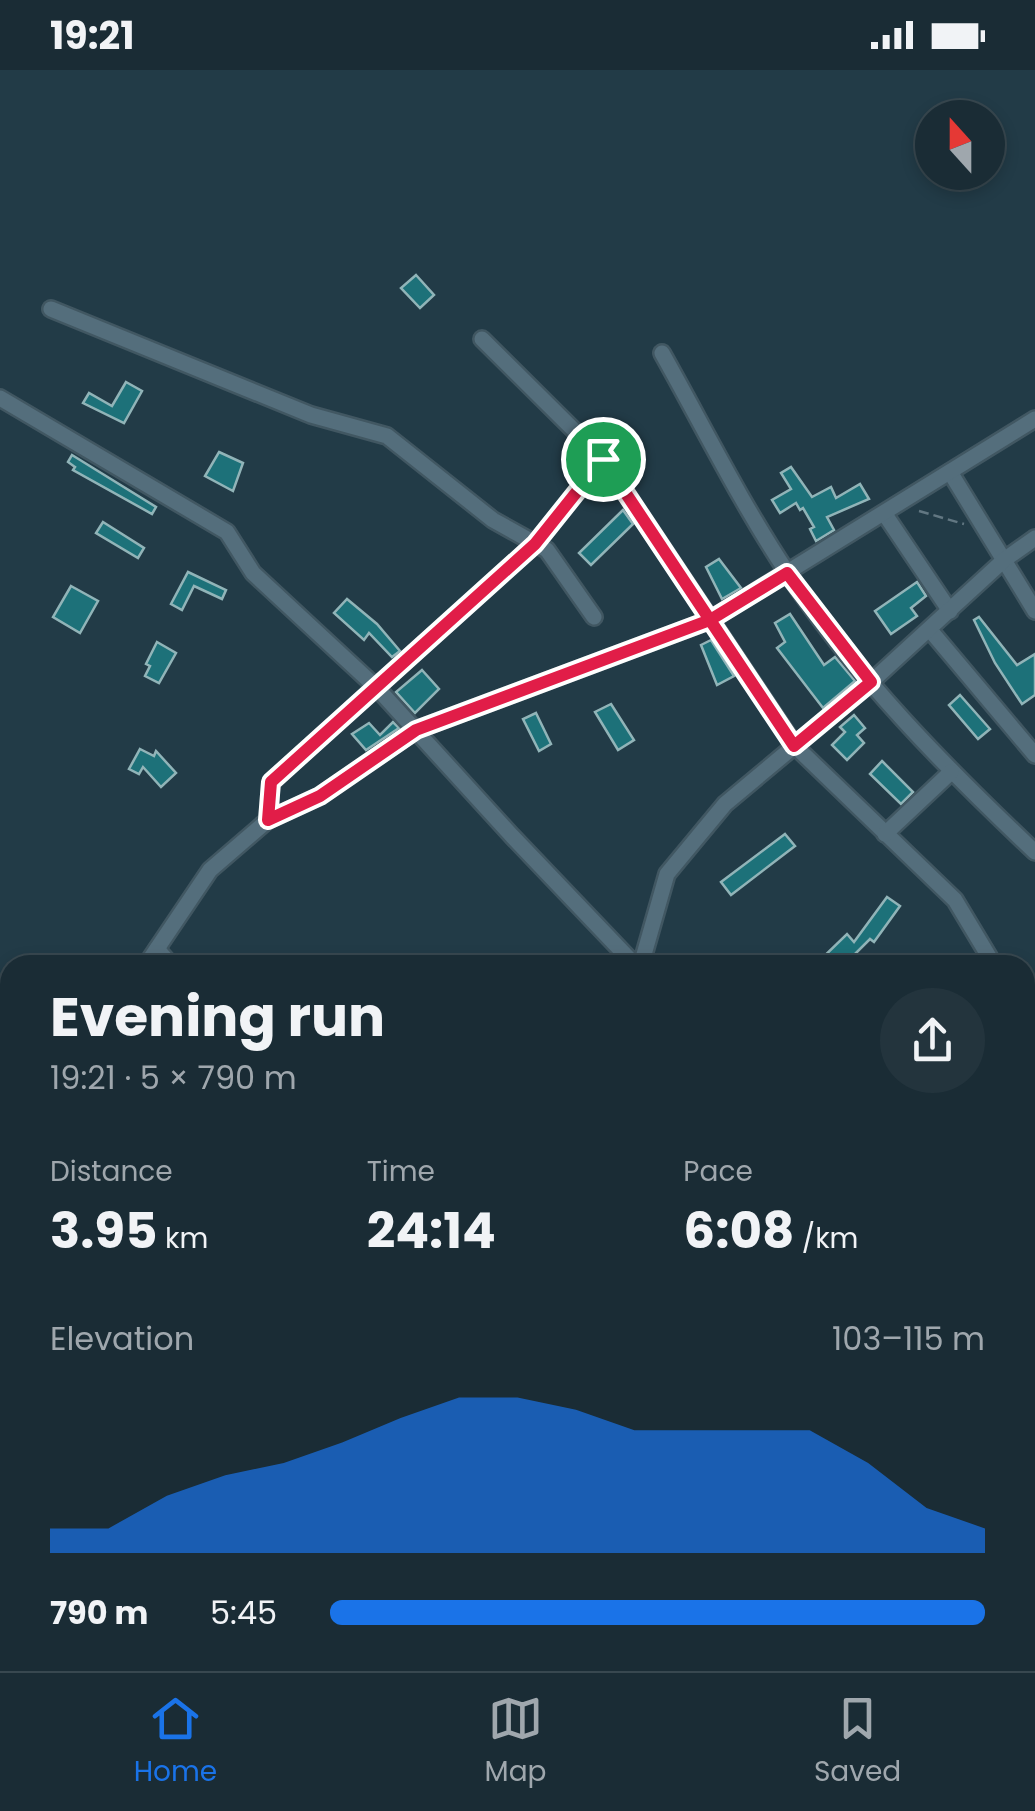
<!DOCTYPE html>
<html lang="en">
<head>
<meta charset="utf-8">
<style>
	body { margin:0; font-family:Poppins,sans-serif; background:#23343d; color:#f1f3f6; height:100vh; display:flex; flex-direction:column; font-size:38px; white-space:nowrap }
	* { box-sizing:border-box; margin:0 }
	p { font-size:32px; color:#9fa7ad }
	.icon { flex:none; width:55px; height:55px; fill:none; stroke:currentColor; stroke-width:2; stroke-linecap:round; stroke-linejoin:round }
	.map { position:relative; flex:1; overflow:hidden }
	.sheet { position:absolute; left:0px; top:885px; width:1035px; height:718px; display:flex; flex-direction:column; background:#1a2c35; border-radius:30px 30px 0 0; box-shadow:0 5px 15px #0003,0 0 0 2px #384850 }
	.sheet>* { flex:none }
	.needle { width:65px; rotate:339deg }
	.controls { position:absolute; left:915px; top:30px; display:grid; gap:20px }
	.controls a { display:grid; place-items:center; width:90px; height:90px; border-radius:50%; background:#1a2c35; box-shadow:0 5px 15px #0003,0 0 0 2px #384850; font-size:50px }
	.pin { position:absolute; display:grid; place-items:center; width:85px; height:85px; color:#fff; margin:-42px; border:5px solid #fff; border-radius:50%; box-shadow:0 2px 10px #0007 }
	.round { display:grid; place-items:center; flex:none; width:105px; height:105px; border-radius:52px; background:#23343d }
	.summary { display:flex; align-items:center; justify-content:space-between; height:170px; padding:0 50px }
	h1 { font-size:55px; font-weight:700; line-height:75px }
	.stats { display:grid; grid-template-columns:repeat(3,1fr); gap:15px; height:170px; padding:10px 50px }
	.stats div { display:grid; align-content:center }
	.stats b { font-size:50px; font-weight:700 }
	.stats small { font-size:28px; font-weight:400 }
	.stats p { font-size:28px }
	.chart { height:280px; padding:20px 50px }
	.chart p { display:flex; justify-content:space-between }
	.chart svg { width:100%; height:180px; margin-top:10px; fill:#1a73e8; opacity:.7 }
	ul { padding:0 50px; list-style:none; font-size:32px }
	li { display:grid; grid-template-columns:160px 120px 1fr; align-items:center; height:75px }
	li i { height:25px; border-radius:12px; background:#1a73e8 }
	.status { display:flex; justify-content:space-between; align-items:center; height:70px; padding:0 50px; background:#1a2c35; direction:ltr }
	.status svg { height:28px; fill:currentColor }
	.menu { display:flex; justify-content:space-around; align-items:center; height:140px; border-top:2px solid #384850; background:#1a2c35; font-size:28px; color:#9fa7ad }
	.menu a { display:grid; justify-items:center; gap:5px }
	.menu .on { color:#1a73e8 }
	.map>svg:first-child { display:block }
	.building { fill:#1d7179; stroke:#91b4b8; stroke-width:2.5 }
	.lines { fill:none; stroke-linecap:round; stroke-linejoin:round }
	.street-casing { stroke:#415762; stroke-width:20 }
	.path { stroke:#627782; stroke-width:2.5; stroke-dasharray:10 5; stroke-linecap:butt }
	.street { stroke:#546e7c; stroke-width:15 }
	.route-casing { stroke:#fff; stroke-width:20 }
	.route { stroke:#e11d48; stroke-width:12 }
</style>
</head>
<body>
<div class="status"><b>19:21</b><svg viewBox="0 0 49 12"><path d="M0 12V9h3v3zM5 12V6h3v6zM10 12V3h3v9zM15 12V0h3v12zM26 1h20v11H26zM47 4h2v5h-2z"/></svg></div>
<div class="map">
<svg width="1035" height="1601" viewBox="0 0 1035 1601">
	<rect width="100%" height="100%" fill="#223b47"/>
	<g class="building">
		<polygon points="416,205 434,225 420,238 401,218"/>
		<polygon points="126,312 142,321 124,353 83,333 89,323 112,336"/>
		<polygon points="219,382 243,393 233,421 205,406"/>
		<polygon points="72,385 156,437 152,444 73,400 75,397 68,392"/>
		<polygon points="791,397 812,427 831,417 836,428 860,414 869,429 827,447 834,460 816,471 810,459 814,457 803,438 800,440 796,433 780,443 772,430 791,419 781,403"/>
		<polygon points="623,440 633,454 591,495 579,483"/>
		<polygon points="103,452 144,478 138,488 96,463"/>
		<polygon points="719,489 741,518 722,529 706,497"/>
		<polygon points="188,502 226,520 222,529 194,516 182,540 171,534"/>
		<polygon points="917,512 926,526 911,538 917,546 891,564 875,541"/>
		<polygon points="71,516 98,531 80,563 53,547"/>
		<polygon points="347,529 377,554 400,581 392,587 369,563 364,570 334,543"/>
		<polygon points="790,544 824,595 835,587 855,611 823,638 777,578 785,572 775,553"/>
		<polygon points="979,547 1017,595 1035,584 1035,625 1022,634 995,593 974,550"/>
		<polygon points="711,570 734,606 717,615 701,575"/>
		<polygon points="157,572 176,583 159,613 145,606 150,596 146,594"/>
		<polygon points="422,600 439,619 415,643 396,622"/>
		<polygon points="960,625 990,659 978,669 949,635"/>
		<polygon points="611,634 634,670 618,680 595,642"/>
		<polygon points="536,643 551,674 539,681 523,649"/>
		<polygon points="854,645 865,658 857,665 864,673 847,690 832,675 845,662 840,657"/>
		<polygon points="393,652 399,658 366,680 352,664 369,653 380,665"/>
		<polygon points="140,679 154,686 156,681 176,703 161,717 143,697 139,704 129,699"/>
		<polygon points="882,691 913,722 901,734 870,704"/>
		<polygon points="785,764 795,776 731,825 721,812"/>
		<polygon points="887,827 900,836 874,872 870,869 844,895 815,895 847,864 854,872"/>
	</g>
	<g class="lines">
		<defs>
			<g id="street">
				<polyline points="51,239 311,345 387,366 493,450 547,480 594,547"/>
				<polyline points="482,269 603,389 795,676 955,830 994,895"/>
				<path d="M662 283C703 356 741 433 787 502 856 607 945 697 1035 782"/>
				<polyline points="0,328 227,462 253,503 378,619 512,766 635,895"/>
				<polyline points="950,402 1035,541"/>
				<polyline points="884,443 950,541"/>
				<polyline points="930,560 1035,685"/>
				<polyline points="268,750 320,726 416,660 710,550 1035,349"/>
				<polyline points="885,764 951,702"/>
				<polyline points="157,879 171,895"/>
				<polyline points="146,895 210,800 268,750 271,712 535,474 603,389"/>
				<polyline points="641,895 667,804 725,734 871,612 1004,490 1035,468"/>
				<polyline points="1025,947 1035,954"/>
				<polyline points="1025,978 1035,972"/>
				<polyline points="1025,1140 1035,1159"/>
				<polyline points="0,1146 10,1131"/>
				<polyline points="0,1182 10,1189"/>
				<polyline points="1025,1210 1035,1204"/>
				<polyline points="1025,1308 1035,1322"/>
				<polyline points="1025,1438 1035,1432"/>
				<polyline points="1025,1506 1035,1524"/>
				<polyline points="264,1592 267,1601"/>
				<polyline points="440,1592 445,1601"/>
				<polyline points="564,1592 569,1601"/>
				<polyline points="680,1592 685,1601"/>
				<polyline points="801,1592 806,1601"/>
				<polyline points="936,1592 940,1601"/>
				<polyline points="193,1601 195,1592"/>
			</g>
		</defs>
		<use href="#street" class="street-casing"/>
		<polyline class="path" points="919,441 964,454"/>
		<use href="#street" class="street"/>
	</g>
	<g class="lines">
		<defs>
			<polyline id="route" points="603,389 535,474 271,712 268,750 320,726 416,660 710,550 794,676 871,612 787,503 710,550 603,389"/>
		</defs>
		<use href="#route" class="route-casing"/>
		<use href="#route" class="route"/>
	</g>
</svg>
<div class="controls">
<a><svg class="needle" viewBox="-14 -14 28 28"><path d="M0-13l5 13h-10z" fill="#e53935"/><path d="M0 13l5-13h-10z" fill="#9fa7ad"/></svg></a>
</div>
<div class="pin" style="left:603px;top:389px;background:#1e9e55"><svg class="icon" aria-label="arrive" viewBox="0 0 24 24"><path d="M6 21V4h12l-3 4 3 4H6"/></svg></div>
<section class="sheet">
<div class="summary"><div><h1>Evening run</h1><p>19:21 · 5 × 790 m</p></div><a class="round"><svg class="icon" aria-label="share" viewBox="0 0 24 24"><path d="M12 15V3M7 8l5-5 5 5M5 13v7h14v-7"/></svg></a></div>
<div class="stats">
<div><p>Distance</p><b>3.95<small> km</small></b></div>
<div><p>Time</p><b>24:14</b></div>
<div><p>Pace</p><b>6:08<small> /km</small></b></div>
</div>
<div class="chart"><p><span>Elevation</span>103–115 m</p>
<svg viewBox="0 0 160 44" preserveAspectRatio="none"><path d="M0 44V38L10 38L20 30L30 25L40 22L50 17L60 11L70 6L80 6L90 9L100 14L110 14L120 14L130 14L140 22L150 33L160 38V44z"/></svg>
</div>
<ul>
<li><b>790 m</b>5:45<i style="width:100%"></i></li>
</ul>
</section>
</div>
<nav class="menu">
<a class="on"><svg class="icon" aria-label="home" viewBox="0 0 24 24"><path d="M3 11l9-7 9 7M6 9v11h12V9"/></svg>Home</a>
<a><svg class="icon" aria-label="map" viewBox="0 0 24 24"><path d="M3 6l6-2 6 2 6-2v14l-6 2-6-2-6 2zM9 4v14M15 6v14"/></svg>Map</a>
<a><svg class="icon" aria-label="saved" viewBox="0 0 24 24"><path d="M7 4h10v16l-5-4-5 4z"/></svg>Saved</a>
</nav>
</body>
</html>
